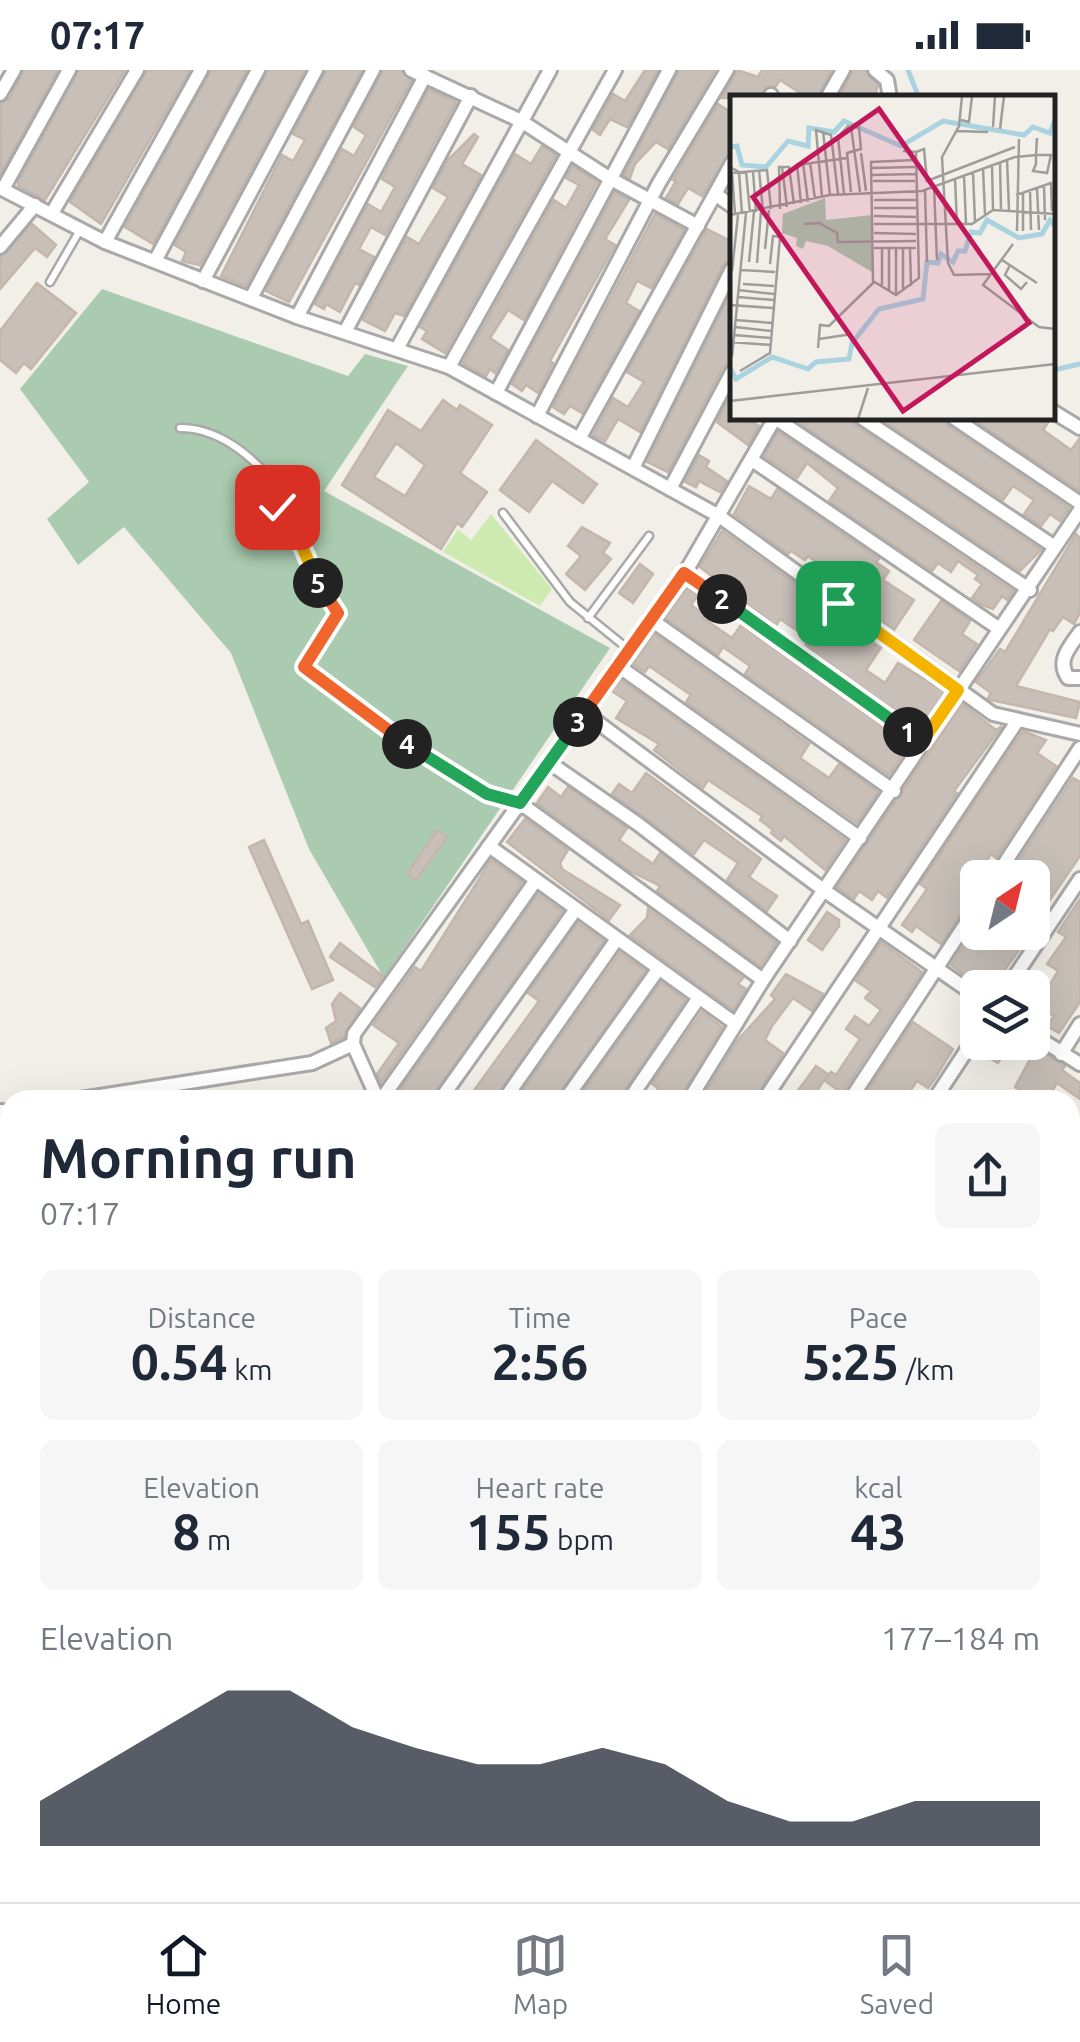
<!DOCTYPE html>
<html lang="en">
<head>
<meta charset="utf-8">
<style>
	body { margin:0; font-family:Ubuntu,sans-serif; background:#f6f6f7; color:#1f2937; height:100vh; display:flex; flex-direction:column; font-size:38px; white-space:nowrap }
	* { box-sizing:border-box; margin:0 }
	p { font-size:32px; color:#747a83 }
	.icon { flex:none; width:55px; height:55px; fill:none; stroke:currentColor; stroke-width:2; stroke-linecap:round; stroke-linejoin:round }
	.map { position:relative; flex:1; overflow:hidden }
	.drawer { position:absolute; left:0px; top:1020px; width:1080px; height:812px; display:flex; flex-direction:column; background:#fff; border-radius:30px 30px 0 0; box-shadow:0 10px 40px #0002 }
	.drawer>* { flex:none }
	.needle { width:65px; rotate:35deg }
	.buttons { position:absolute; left:960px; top:790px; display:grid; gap:20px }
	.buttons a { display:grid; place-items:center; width:90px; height:90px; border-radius:15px; background:#fff; box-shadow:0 10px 40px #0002; font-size:50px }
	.pin { position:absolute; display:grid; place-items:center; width:85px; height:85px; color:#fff; margin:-42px; border-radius:20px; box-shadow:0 5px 15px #0006 }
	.km { position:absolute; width:50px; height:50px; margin:-25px; border-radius:50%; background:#222; color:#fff; font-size:28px; line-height:50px; text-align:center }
	.round { display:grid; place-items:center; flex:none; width:105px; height:105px; border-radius:15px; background:#f6f6f7 }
	.overview { display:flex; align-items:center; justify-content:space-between; height:170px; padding:0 40px }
	h1 { font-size:55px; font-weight:700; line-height:75px }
	.figures { display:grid; grid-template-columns:repeat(3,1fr); gap:15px; height:170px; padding:10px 40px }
	.figures div { display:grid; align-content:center; border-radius:15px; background:#f6f6f7; text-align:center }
	.figures b { font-size:50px; font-weight:700 }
	.figures small { font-size:28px; font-weight:400 }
	.figures p { font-size:28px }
	.chart { height:280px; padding:20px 40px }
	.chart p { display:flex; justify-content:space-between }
	.chart svg { width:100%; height:180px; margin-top:10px; fill:#111827; opacity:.7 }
	.status { display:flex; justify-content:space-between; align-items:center; height:70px; padding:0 50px; background:#fff; direction:ltr }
	.status svg { height:28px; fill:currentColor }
	.dock { display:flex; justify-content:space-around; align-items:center; height:140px; border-top:2px solid #e0e1e3; background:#fff; font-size:28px; color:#747a83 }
	.dock a { display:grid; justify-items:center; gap:5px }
	.dock .current { color:#111827 }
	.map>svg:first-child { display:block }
	.grass { fill:#cdebb0 }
	.cemetery { fill:#aacbaf }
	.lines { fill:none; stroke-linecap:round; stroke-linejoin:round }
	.stream { stroke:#aad3df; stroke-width:5 }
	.building { fill:#c7bfb8; stroke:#c4b6ab; stroke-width:2.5; fill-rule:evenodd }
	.lane-casing { stroke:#a9a9a9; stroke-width:11 }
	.street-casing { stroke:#a9a9a9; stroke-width:18 }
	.highway-casing { stroke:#dc2a67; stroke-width:28 }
	.path { stroke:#fa8072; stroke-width:2.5; stroke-dasharray:5 5; stroke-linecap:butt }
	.lane { stroke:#fff; stroke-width:6 }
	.street { stroke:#fff; stroke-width:12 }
	.highway { stroke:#e892a2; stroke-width:22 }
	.split-1-casing { stroke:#fff; stroke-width:20 }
	.split-2-casing { stroke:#fff; stroke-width:20 }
	.split-3-casing { stroke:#fff; stroke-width:20 }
	.split-4-casing { stroke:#fff; stroke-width:20 }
	.split-5-casing { stroke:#fff; stroke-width:20 }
	.split-6-casing { stroke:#fff; stroke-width:20 }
	.split-1 { stroke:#f5b400; stroke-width:12 }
	.split-2 { stroke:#22a559; stroke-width:12 }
	.split-3 { stroke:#f0652b; stroke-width:12 }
	.split-4 { stroke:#22a559; stroke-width:12 }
	.split-5 { stroke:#f0652b; stroke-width:12 }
	.split-6 { stroke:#f5b400; stroke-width:12 }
	.inset-river { fill:none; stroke:#aad3df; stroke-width:5 }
	.inset-road { fill:none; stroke:#9f9d99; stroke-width:2.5 }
	.view { fill:#c2185b; fill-opacity:0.15; stroke:#c2185b; stroke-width:5 }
	.inset-edge { fill:none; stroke:#222; stroke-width:5 }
</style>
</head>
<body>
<div class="status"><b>07:17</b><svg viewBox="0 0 49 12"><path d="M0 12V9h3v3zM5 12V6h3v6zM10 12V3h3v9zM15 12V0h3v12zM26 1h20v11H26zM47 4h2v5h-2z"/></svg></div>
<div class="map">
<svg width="1080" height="1832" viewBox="0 0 1080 1832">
	<rect width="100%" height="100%" fill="#f2efe9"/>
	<polygon class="grass" points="491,444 552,519 540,536 443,482 458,459 471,470"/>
	<polygon class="cemetery" points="102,219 348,306 365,284 408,296 324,421 610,578 384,908 309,779 231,583 124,457 78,495 47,449 89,412 20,319"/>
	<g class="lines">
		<g class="stream">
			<polyline points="908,0 919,28"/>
			<polyline points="1052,293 1054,300 1080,294"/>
			<polyline points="1070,1133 1080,1128"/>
			<polyline points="0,1230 10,1226"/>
		</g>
	</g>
	<g class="building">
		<polygon points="24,0 58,0 1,103 0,34 9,29"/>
		<polygon points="79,0 125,0 45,130 18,116 18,112"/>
		<polygon points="147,0 190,0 101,154 70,132"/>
		<polygon points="211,0 247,0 153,174 125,157"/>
		<polygon points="268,0 305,0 200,195 182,191 186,182 175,175"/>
		<polygon points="326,0 362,0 246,216 221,206 282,85 293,91 305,70 293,64"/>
		<polygon points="383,0 401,0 411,11 289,232 266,221 342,79 354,86 366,65 354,57"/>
		<polygon points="645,0 658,0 627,57 610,49 600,65 593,60 613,24 625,31"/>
		<polygon points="679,0 715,0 668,79 656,72 635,94 630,108 624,105"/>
		<polygon points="737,0 758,7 762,0 831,0 817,28 808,28 780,10 776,16 766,17 759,28 722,28"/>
		<polygon points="853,0 865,0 878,15 874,28 839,28"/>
		<polygon points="429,19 456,32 385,165 371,157 359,179 374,187 359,215 355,213 340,242 326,234 324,239 315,234 368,134 381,142 395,117 382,109"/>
		<polygon points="718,34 732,43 732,79 702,126 688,118 678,134 666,128 676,111 673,110"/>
		<polygon points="474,64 478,67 462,94 481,105 404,246 395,243 385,261 363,250 407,167 419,174 448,127 433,118 448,90"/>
		<polygon points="542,76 556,85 445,283 422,269 427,261 420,257 515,84 531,94"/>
		<polygon points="573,96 597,112 524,250 508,240 490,268 508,280 495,303 490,299 486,306 463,293 554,130 566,138 579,115 566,108"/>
		<polygon points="615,122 629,130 605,169 615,175 550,291 553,293 538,323 526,315 522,321 512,314"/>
		<polygon points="655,144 684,160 651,218 637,211 626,233 639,241 582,343 570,336 564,344 553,337"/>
		<polygon points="32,154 56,175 47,187 35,178 0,219 0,187"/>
		<polygon points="707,159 732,172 732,189 723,195 640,362 618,349 605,371 593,365 613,328 628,337 644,312 627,302"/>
		<polygon points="37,213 76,243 31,299 24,293 16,303 0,290 0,261"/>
		<polygon points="732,220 732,292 723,297 668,402 647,392"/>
		<polygon points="732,322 732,348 753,348 751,351 759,356 748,375 717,352"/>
		<path d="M443 330 457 340 460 335 492 355 460 403 487 422 462 457 457 453 441 479 342 415 388 340 421 361ZM396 373 425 395 405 426 374 407Z"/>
		<polygon points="792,348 852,348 856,356 1041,480 1020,501"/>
		<polygon points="879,348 944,348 948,356 1069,438 1060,451 1050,444 1041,456 1024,444 1034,430 1013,416 1003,430"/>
		<polygon points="971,348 1045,348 1049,351 1043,360 1071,380 1080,368 1080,421"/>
		<polygon points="778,362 1013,521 1007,530 1002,526 993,539 982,535 972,528 982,514 975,509 978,505 958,491 951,502 938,493 932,501 829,431 838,418 807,393 797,408 764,386"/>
		<polygon points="536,370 597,414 583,433 552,411 529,442 500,420"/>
		<polygon points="699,385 709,391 706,397 727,411 720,422 699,411 696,417 685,412"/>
		<polygon points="749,416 771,429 777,419 879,489 876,492 889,501 883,510 914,530 894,560 835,517 840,509 808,486 805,490 791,481 788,484 734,444"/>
		<polygon points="582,457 610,473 603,483 611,489 585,520 566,504 581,486 568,476"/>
		<polygon points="722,461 882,576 866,600 885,613 898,593 945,622 920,659 805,576 810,569 780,549 776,556 700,497"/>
		<polygon points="1076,464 1080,468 1080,543 1074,554 1063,547 1053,561 1050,559 1016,616 1080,632 1076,648 991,630 988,628 991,623 976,612 1000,579 1005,582"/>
		<polygon points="640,494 653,504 633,533 619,523"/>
		<polygon points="687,517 698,525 691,535 705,545 703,548 732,568 741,555 909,675 889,705 745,604 750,596 723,577 718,585 665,548"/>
		<polygon points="941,531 970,551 962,564 977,574 959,601 914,570"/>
		<polygon points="654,564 809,674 800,688 829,708 839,694 878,722 857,753 686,632 691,625 649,596 645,602 633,594"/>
		<polygon points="621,610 845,770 825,800 784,766 781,771 771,763 773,760 760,750 762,746 708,710 703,718 654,680 659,674 616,648 627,631 612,621"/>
		<polygon points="962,634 996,660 1002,656 954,721 957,723 887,828 878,821 872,830 859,821 854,829 837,817"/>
		<polygon points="1023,661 1046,670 1037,683 1056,696 996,788 991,784 973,810 978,825 970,830 941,874 916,856 912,862 902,855 927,819 920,814"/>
		<polygon points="646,703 761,789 749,807 777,826 767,841 727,810 738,793 704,770 694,784 612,724 619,714 632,723"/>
		<polygon points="1073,708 1080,712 1080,786 1032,856 1032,808 1011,808 1013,799"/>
		<polygon points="548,717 561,727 568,717 627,758 619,770 653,794 660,783 776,873 760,896 657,821 660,816 628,800 537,733"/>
		<polygon points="525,749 568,780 560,793 562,799 620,835 609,850 507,772"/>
		<polygon points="437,760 447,767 416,810 407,804"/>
		<polygon points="264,770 301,854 308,851 333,910 312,919 249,777"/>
		<polygon points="491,790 522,812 381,1012 377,1004 399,973 373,955 415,897 421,901"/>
		<polygon points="538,824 562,841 430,1030 393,1030"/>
		<polygon points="1080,829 1080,932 1059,963 1047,956 1054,946 1038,935 1058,901 1047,894 1066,867 1058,862"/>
		<polygon points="648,839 743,908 738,914 746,919 733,940 630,865 647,848"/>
		<polygon points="827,842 839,850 839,856 822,880 808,870"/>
		<polygon points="578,853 604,871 494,1030 467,1030 539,931 528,923"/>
		<polygon points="978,854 978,862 1032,862 994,915 980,905 975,913 951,895"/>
		<polygon points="881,872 922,902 842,1023 825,1011 831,1002 836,1005 860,969 846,959 855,946 869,956 881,940 865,928 871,921 856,911"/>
		<polygon points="340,873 383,906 375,917 330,887"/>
		<polygon points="620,883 645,901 555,1030 516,1030"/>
		<polygon points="786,904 823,924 812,941 793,928 772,956 765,970 783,983 754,1030 701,1030 737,971 775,929 771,925"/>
		<polygon points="661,912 685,930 619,1029 577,1030"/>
		<polygon points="340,923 360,938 344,967 331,973 326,958 336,951 332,934"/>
		<polygon points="702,942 722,957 679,1030 653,1030 658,1018 652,1014"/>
		<polygon points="913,952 953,979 936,1007 928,1018 917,1011 904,1030 862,1030"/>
		<polygon points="984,972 1027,972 1065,996 1062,1000 1080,1013 1080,1029 1057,1013 1047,1030 1026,1030 1029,1025 1015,1017 1030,989 1009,975 998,993 978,981"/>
		<polygon points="816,996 828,1004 811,1030 791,1030"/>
	</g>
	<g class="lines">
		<defs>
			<g id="lane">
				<polyline points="50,212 80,160"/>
				<path d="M180 358C219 358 250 385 276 414L269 428 300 472 338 543 305 597C369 648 439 713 520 733"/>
				<polyline points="503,443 570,532 628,579"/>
				<polyline points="588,548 649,466"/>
			</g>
			<g id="street">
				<polyline points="411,0 521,51 609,108 698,156"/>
				<polyline points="875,0 887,10 890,28"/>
				<polyline points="0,24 14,0"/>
				<polyline points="769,28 771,25"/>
				<polyline points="827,28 843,0"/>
				<polyline points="0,118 105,172 297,247 449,297 719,446 993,644 1080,664"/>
				<polyline points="3,119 69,0"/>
				<polyline points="715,124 732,93"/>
				<polyline points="52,143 137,0"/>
				<polyline points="105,172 201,0"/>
				<polyline points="0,177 35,135"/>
				<polyline points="155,191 258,0"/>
				<polyline points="203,211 316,0"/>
				<polyline points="251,228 373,0"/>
				<polyline points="297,247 425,6"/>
				<polyline points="345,262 471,26"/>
				<polyline points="398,277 550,0"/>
				<polyline points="449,297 615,0"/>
				<polyline points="496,323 669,0"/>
				<polyline points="1052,341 1080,358"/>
				<polyline points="537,346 659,113 727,0"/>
				<polyline points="775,348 1030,520"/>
				<polyline points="862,348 1055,477"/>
				<polyline points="954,348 1080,433"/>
				<polyline points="579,369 715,124 732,136"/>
				<polyline points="752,390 998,558"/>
				<polyline points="633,398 732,199"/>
				<polyline points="670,419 732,302"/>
				<polyline points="685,503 922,672"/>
				<polyline points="650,549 894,721"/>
				<path d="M1080 562C1070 577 1056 590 1068 608H1080"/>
				<polyline points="617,595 860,768"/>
				<polyline points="585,643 825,821 978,927"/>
				<polyline points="550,693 638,754 790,871"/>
				<polyline points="520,733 763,910"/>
				<polyline points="489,776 736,954"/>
				<polyline points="995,808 1080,678"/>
				<polyline points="1007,918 1080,809"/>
				<polyline points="1032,964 1080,994"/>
				<polyline points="1061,984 1080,954"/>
				<polyline points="74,1030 312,993 353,974"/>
				<polyline points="378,1030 353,974 354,964 685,503 775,348"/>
				<polyline points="381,1030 536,810"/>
				<polyline points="440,1030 576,839"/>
				<polyline points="504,1030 617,869"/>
				<polyline points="565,1030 657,901"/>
				<polyline points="629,1030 698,929"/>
				<polyline points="689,1030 763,910 1080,440"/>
				<polyline points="764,1030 1018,650"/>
				<polyline points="850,1030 978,835"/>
				<polyline points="934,1030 978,963"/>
				<polyline points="2,1041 10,1138"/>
				<polyline points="0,1147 10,1150"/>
				<polyline points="1070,1399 1080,1396"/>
				<polyline points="1070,1673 1080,1700"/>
			</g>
			<g id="highway">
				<polyline points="0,1618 10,1623"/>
				<polyline points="377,1822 394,1832"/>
				<polyline points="419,1822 436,1832"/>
			</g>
		</defs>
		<use href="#lane" class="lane-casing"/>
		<use href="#street" class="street-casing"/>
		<use href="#highway" class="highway-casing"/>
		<polyline class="path" points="272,1832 292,1822"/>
		<use href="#lane" class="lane"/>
		<use href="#street" class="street"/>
		<use href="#highway" class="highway"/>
	</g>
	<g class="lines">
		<defs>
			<polyline id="split-1" points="838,533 958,620 922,672 908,662"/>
			<polyline id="split-2" points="722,529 908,662"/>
			<polyline id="split-3" points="578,652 684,503 722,529"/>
			<polyline id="split-4" points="407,674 487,724 520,733 578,652"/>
			<polyline id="split-5" points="318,513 338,543 304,597 407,674"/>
			<polyline id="split-6" points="277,437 300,472 318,513"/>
		</defs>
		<use href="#split-1" class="split-1-casing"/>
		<use href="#split-2" class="split-2-casing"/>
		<use href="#split-3" class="split-3-casing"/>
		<use href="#split-4" class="split-4-casing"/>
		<use href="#split-5" class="split-5-casing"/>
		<use href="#split-6" class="split-6-casing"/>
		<use href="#split-1" class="split-1"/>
		<use href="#split-2" class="split-2"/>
		<use href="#split-3" class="split-3"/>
		<use href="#split-4" class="split-4"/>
		<use href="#split-5" class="split-5"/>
		<use href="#split-6" class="split-6"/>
	</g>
	<g transform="translate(730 25)">
		<rect width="325" height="325" fill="#f2efe9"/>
		<path d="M95 103 96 125 142 120V177L98 151 76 146 73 154 66 151 67 143 52 138 53 119Z" fill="#aacbaf"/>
		<path class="inset-river" d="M0 52 7 51 12 70 36 72 58 46 78 51 79 33 104 37 114 26 171 51 213 26 294 40 303 32 320 38 325 25M0 273 6 284 42 262 78 274 86 267 119 264 122 248 149 214 193 204 197 167 208 168 211 159 223 167 228 156H235L241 137 250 138 257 125 289 143 312 139 320 125 325 131"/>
		<path class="inset-road" d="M232 1 229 31 212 62 218 168 224 180 261 179M231 25 239 27 242 1M121 32 130 97M263 32 265 1M270 34 274 1M93 36 100 100M226 36 258 37M173 56 186 57 189 183 166 200 143 186 141 67 185 65M186 57 194 54 197 86 285 52M131 58 136 96M277 64 279 115M80 67 85 104M270 67 271 114M73 68 78 107M262 70 263 115M0 72 9 77 12 119M52 72 57 112M141 73 185 72M253 73 255 119M29 75 33 116M16 76 20 118M23 76 26 117M243 77 245 127M0 78 37 75 41 114M2 78 5 119M142 80 186 79M234 80 236 129M225 83 227 130M143 86H185M314 90 315 125M204 91 207 165M307 93 309 135M195 95 197 167M300 95 301 135M121 97 117 58 131 54 129 33 121 30M293 98V136M114 99 108 42 119 30M286 100 321 88 322 116M92 102 86 35 101 40 108 99M144 105H186M71 108 67 70 117 63M144 113H186M50 114 49 72H59L64 109M0 120 100 100 192 96 285 62 306 60H321L317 78 303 76 306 69V60L307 43M144 121 186 122M74 129 89 128 107 138 108 147 186 146M144 129H242L263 115 325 119M287 136 289 44M144 138 186 139M283 149 253 190 309 232 325 234M144 153H186M35 154 39 115M180 154 181 191M272 165 307 188M19 167 24 117M27 168 31 116M280 170 275 180 291 194 297 187M10 175 45 177M2 176 8 120M13 189 44 191M152 190V153M8 195 44 199M159 195V153M173 196V154M166 200V153M8 202 44 205M0 210 43 213M5 225 42 228M5 232 42 236M4 240 41 243M89 244 122 239M0 247 41 250M88 253 90 230 99 231 144 187M2 262 16 118M10 276 40 258 50 142 43 141 40 169M0 306 325 269M128 324 138 293"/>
		<path class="view" d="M149 14 299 228 173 316 23 102Z"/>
		<rect width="325" height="325" class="inset-edge"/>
	</g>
</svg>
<div class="buttons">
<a><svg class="needle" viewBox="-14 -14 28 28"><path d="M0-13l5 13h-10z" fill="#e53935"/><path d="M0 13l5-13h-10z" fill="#747a83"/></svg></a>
<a><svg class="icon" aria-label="layers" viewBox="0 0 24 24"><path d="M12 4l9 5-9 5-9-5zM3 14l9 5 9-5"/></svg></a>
</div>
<div class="pin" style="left:838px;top:533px;background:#1e9e55"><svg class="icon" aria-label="arrive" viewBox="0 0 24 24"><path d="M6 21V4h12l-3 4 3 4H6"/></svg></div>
<div class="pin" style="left:277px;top:437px;background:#d93025"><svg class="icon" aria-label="check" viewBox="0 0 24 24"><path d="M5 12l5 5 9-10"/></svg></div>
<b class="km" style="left:908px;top:662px">1</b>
<b class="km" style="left:722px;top:529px">2</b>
<b class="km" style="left:578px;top:652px">3</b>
<b class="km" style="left:407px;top:674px">4</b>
<b class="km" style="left:318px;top:513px">5</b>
<section class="drawer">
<div class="overview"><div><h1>Morning run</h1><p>07:17</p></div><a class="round"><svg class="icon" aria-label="share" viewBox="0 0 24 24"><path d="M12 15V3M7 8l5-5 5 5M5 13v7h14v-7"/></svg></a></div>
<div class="figures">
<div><p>Distance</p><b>0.54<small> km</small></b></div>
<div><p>Time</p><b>2:56</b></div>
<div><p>Pace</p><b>5:25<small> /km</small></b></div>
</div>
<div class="figures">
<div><p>Elevation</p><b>8<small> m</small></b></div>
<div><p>Heart rate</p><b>155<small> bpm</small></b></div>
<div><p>kcal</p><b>43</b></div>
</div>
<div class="chart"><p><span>Elevation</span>177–184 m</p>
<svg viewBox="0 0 160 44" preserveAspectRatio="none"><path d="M0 44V33L10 24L20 15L30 6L40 6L50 15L60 20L70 24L80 24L90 20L100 24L110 33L120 38L130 38L140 33L150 33L160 33V44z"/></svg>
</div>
</section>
</div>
<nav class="dock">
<a class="current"><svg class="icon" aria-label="home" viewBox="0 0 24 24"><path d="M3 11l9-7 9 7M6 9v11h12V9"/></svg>Home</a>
<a><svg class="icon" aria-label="map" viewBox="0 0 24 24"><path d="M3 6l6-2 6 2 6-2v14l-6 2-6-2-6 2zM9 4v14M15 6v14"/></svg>Map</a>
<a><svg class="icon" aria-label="saved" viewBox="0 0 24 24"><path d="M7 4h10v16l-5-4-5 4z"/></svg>Saved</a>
</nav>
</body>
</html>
